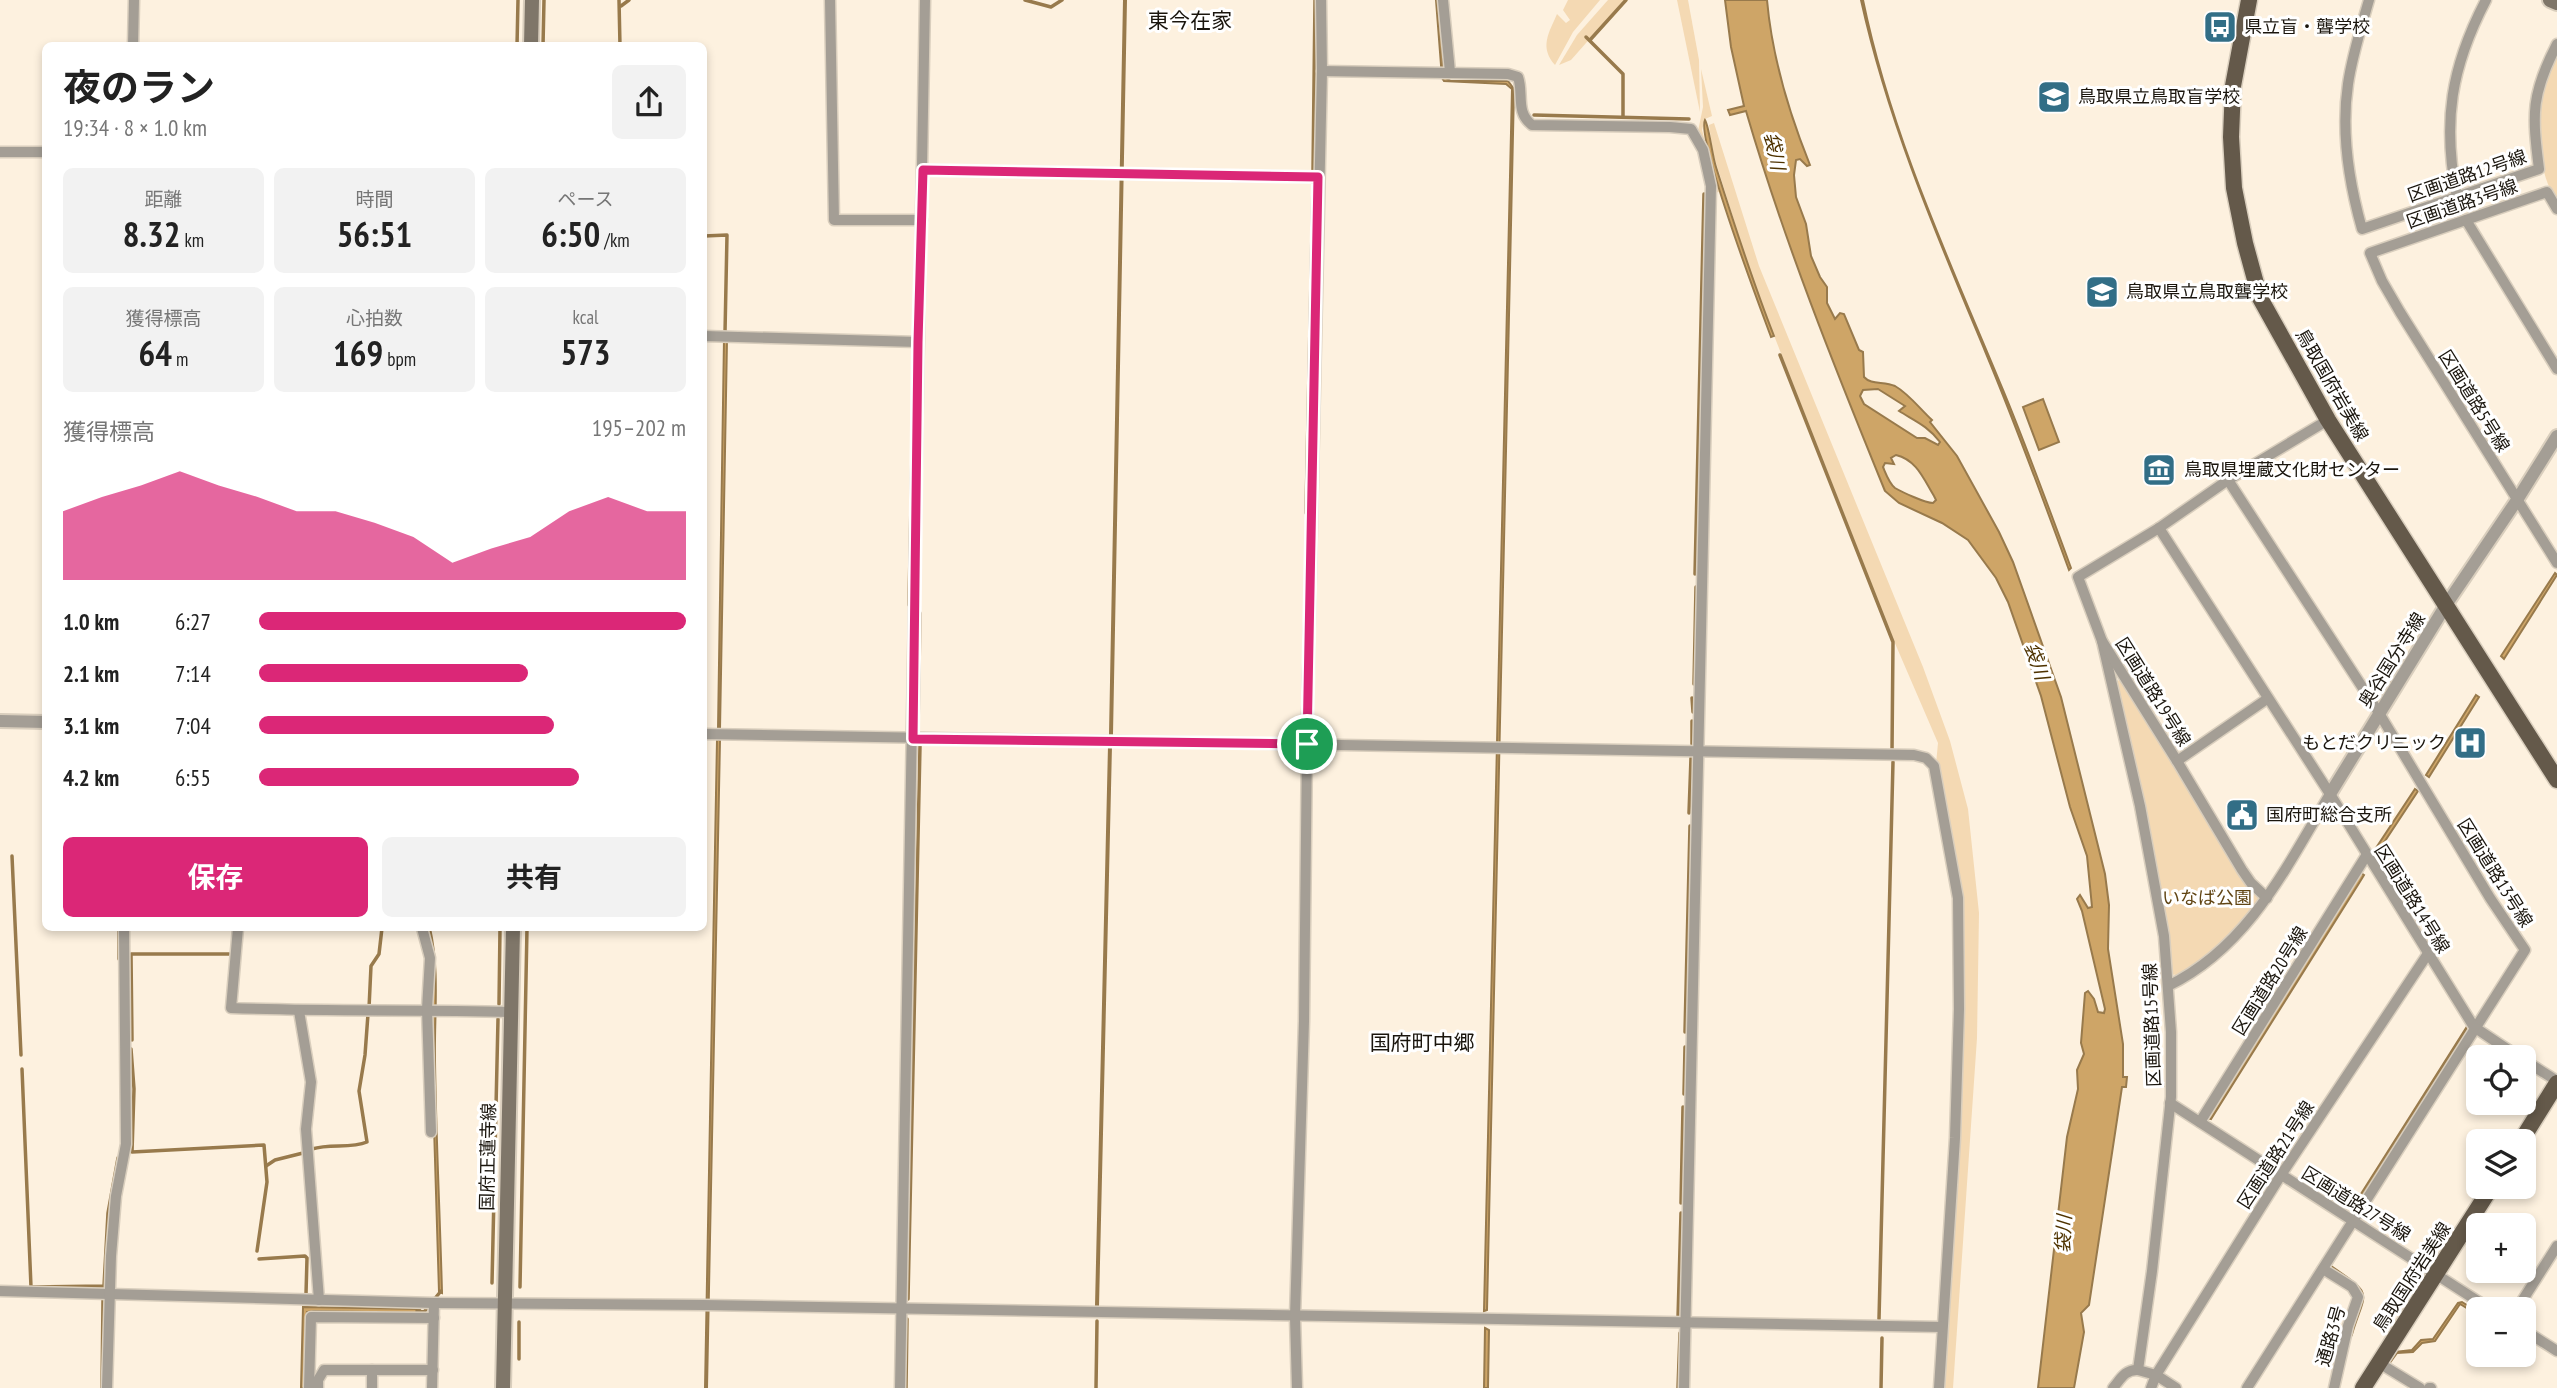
<!DOCTYPE html>
<html lang="ja">
<head>
<meta charset="utf-8">
<style>
	body { margin:0; font-family:"PT Sans Narrow","Noto Sans JP",sans-serif; background:#f2f2f2; color:#222; height:100vh; display:flex; flex-direction:column; font-size:26px; white-space:nowrap }
	* { box-sizing:border-box; margin:0 }
	p { font-size:23px; color:#767676 }
	.icon { flex:none; width:38px; height:38px; fill:none; stroke:currentColor; stroke-width:2; stroke-linecap:round; stroke-linejoin:round }
	.map { position:relative; flex:1; overflow:hidden }
	.details { position:absolute; left:42px; top:42px; width:665px; height:889px; display:flex; flex-direction:column; background:#fff; border-radius:10px; box-shadow:0 4px 10px #0003 }
	.details>* { flex:none }
	.controls { position:absolute; left:2466px; top:1045px; display:grid; gap:14px }
	.controls a { display:grid; place-items:center; width:70px; height:70px; border-radius:10px; background:#fff; box-shadow:0 4px 10px #0003; font-size:35px }
	.pin { position:absolute; display:grid; place-items:center; width:60px; height:60px; color:#fff; margin:-30px; border:4px solid #fff; border-radius:50%; box-shadow:0 2px 7px #0007 }
	.round { display:grid; place-items:center; flex:none; width:74px; height:74px; border-radius:10px; background:#f2f2f2 }
	.headline { display:flex; align-items:center; justify-content:space-between; height:119px; padding:0 21px }
	h1 { font-size:38px; font-weight:700; line-height:52px }
	.stats { display:grid; grid-template-columns:repeat(3,1fr); gap:10px; height:119px; padding:7px 21px }
	.stats div { display:grid; align-content:center; border-radius:10px; background:#f2f2f2; text-align:center }
	.stats b { font-size:35px; font-weight:700 }
	.stats small { font-size:19px; font-weight:400 }
	.stats p { font-size:19px }
	.chart { height:196px; padding:14px 21px }
	.chart p { display:flex; justify-content:space-between }
	.chart svg { width:100%; height:126px; margin-top:7px; fill:#db2777; opacity:.7 }
	.action { display:flex; gap:14px; margin-top:auto; padding:14px 21px }
	.action a { flex:1; height:80px; border-radius:10px; background:#db2777; color:#fff; font-size:28px; font-weight:700; line-height:80px; text-align:center }
	.action a+a { background:#f2f2f2; color:#222 }
	ul { padding:0 21px; list-style:none; font-size:23px }
	li { display:grid; grid-template-columns:112px 84px 1fr; align-items:center; height:52px }
	li i { height:18px; border-radius:9px; background:#db2777 }
	.map>svg:first-child { display:block }
	.green { fill:#f4d9b3 }
	.water { fill:#cea567; stroke:#987a4c; stroke-width:2; fill-rule:evenodd }
	.lines { fill:none; stroke-linecap:round; stroke-linejoin:round }
	.stream { stroke:#987a4c; stroke-width:3.5 }
	.minor-casing { stroke:#d9cebd; stroke-width:13 }
	.tertiary-casing { stroke:#d9cebd; stroke-width:16 }
	.secondary-casing { stroke:#d9cebd; stroke-width:18 }
	.primary-casing { stroke:#d9cebd; stroke-width:19 }
	.minor { stroke:#a49e95; stroke-width:10 }
	.tertiary { stroke:#a49e95; stroke-width:12 }
	.secondary { stroke:#7f7669; stroke-width:14 }
	.primary { stroke:#64594a; stroke-width:16 }
	.route-casing { stroke:#fff; stroke-width:14 }
	.route { stroke:#db2777; stroke-width:9 }
	.labels { text-anchor:middle; stroke-width:6; stroke-linejoin:round; paint-order:stroke }
	.poi-label { font-size:18px; fill:#1a150d; stroke:#fff; text-anchor:start }
	.street-label { font-size:18px; fill:#1a150d; stroke:#fff }
	.park-label { font-size:18px; fill:#614514; stroke:#fff }
	.water-label { font-size:19px; font-style:italic; fill:#4f3300; stroke:#fff }
	.quarter-label { font-size:21px; fill:#1a150d; stroke:#fff }
</style>
</head>
<body>
<div class="map">
<svg width="2557" height="1388" viewBox="0 0 2557 1388">
	<rect width="100%" height="100%" fill="#fdf1df"/>
	<g class="green">
		<path d="M1568 0H1600L1573 32 1555 65C1539 47 1549 33 1557 14L1566 23 1570 20 1563 10Z"/>
		<polygon points="1608,0 1624,0 1571,60 1559,65 1577,35"/>
		<polygon points="1677,0 1688,0 1699,60 1700,112"/>
		<path d="M2557 54V202C2531 162 2535 95 2557 54Z"/>
		<polygon points="1701,69 1712,116 1705,119 1702,130 1719,192 1714,193 1704,142 1698,131 1703,107"/>
		<polygon points="1714,123 1759,266 1923,667 1950,741 1968,809 1979,913 1977,1038 1953,1388 1941,1388 1961,896 1948,815 1936,764 1938,743 1894,641 1753,282 1713,153 1709,125"/>
		<polygon points="2120,680 2249,884 2262,898 2229,940 2182,976 2170,974 2161,886 2116,681"/>
	</g>
	<g class="water">
		<polygon points="1124,0 1126,0 1112,734 1110,734"/>
		<polygon points="1436,0 1439,0 1444,77 1451,81 1508,81 1514,89 1487,1310 1484,1311 1512,89 1506,84 1444,81 1442,78"/>
		<path d="M1725 0H1767C1772 57 1789 113 1810 165L1807 166 1800 159 1796 160 1794 175 1796 197 1806 224 1811 256 1820 277 1827 287V303L1835 319 1840 313 1844 314 1859 350 1863 352 1864 377C1871 385 1884 381 1895 386 1909 394 1920 409 1932 420L1930 422 1957 456 1999 532 2013 562 2061 697 2105 874 2109 905 2108 949 2123 1044V1077H2127L2126 1087H2122L2089 1305 2081 1313 2084 1332 2074 1388H2038L2067 1137 2078 1089 2077 1070 2084 1054 2081 1043 2085 993 2088 991 2094 999 2098 1012 2104 1013 2105 1009 2082 911 2077 899 2080 895 2088 908 2092 907 2087 856 2070 807 2041 696 2008 602 1996 578 1968 540 1942 523 1899 503 1885 491C1834 366 1784 241 1746 111L1730 115 1728 110 1744 106 1731 47ZM1878 389 1905 406 1899 411C1915 421 1928 426 1940 442L1938 445 1925 438H1917L1864 404 1860 396 1863 390ZM1896 455C1917 460 1924 480 1934 496L1936 500 1933 503C1925 503 1902 492 1895 488 1889 483 1886 474 1883 467L1885 463 1894 464 1891 458Z"/>
		<path d="M1861 0H1863C1891 136 1950 262 2003 390 2027 448 2049 508 2071 568L2069 570C2042 496 2015 423 1985 351 1937 236 1888 122 1861 0Z"/>
		<path d="M1705 120C1709 126 1712 155 1716 167 1734 224 1752 280 1774 336L1771 337C1760 307 1696 139 1705 120Z"/>
		<polygon points="724,339 727,340 720,729 718,729"/>
		<polygon points="2043,399 2059,442 2039,450 2023,407"/>
		<polygon points="2555,573 2557,575 2504,659 2501,656"/>
		<polygon points="2476,695 2479,697 2429,777 2426,775"/>
		<polygon points="717,740 720,740 707,1388 705,1388"/>
		<polygon points="1109,746 1111,746 1098,1306 1096,1306"/>
		<polygon points="2415,789 2418,791 2377,853 2374,851"/>
		<polygon points="2361,873 2364,875 2361,880 2211,1119 2207,1118"/>
		<path d="M426 928H430C440 972 434 1016 435 1061 436 1138 440 1215 442 1293L439 1292 432 1060V1004L434 977Z"/>
		<polygon points="2466,1028 2467,1030 2354,1209 2352,1208"/>
		<polygon points="2462,1302 2478,1312 2478,1315 2460,1304 2435,1341 2422,1343 2413,1352 2397,1353 2389,1364 2387,1363 2395,1352 2412,1350 2421,1340 2433,1339 2458,1303"/>
		<polygon points="303,1307 420,1309 419,1313 314,1311 307,1312 304,1388 301,1388"/>
		<polygon points="1485,1328 1489,1330 1488,1388 1484,1388"/>
	</g>
	<g class="lines">
		<g class="stream">
			<polyline points="619,0 620,46"/>
			<polyline points="1025,0 1051,7 1062,0"/>
			<polyline points="621,6 629,0"/>
			<polyline points="1586,37 1623,74 1623,117"/>
			<polyline points="1590,40 1626,0"/>
			<polyline points="517,46 518,0"/>
			<polyline points="543,46 544,0"/>
			<polyline points="1534,115 1689,119"/>
			<polyline points="1313,171 1315,0"/>
			<polyline points="704,236 727,235 725,333"/>
			<polyline points="1780,355 1893,642 1892,752"/>
			<polyline points="1306,513 1313,183"/>
			<polyline points="1695,574 1704,194"/>
			<polyline points="909,605 914,349"/>
			<polyline points="1694,684 1696,587"/>
			<polyline points="1692,698 1693,712"/>
			<polyline points="918,730 920,613"/>
			<polyline points="1302,736 1307,527"/>
			<polyline points="1692,744 1692,721"/>
			<polyline points="1689,813 1691,758"/>
			<polyline points="12,856 21,1055"/>
			<polyline points="119,928 119,959"/>
			<polyline points="499,1004 500,928"/>
			<polyline points="369,1008 371,966 379,954 382,928"/>
			<polyline points="1685,1032 1690,826"/>
			<polyline points="132,1040 131,954 229,954"/>
			<polyline points="131,1049 134,1089 132,1152 264,1145 267,1182 257,1251"/>
			<polyline points="22,1069 31,1287 104,1286 108,1213 118,1158"/>
			<polyline points="2160,1085 2165,1085"/>
			<polyline points="1684,1094 1685,1047"/>
			<path d="M312 1149C330 1143 350 1149 367 1142L359 1091 365 1055 368 1014"/>
			<polyline points="266,1166 275,1160 303,1153"/>
			<polyline points="1681,1203 1683,1107"/>
			<polyline points="259,1259 305,1256 307,1258 306,1294"/>
			<path d="M2331 1267C2375 1297 2364 1290 2351 1335"/>
			<polyline points="492,1283 498,1019"/>
			<polyline points="520,1287 527,928"/>
			<polyline points="908,1299 920,746"/>
			<polyline points="417,1311 424,1312 441,1291"/>
			<polyline points="1678,1318 1681,1213"/>
			<polyline points="1879,1319 1893,762"/>
			<polyline points="519,1359 519,1322"/>
			<polyline points="102,1388 103,1300"/>
			<polyline points="906,1388 907,1319"/>
			<polyline points="1096,1388 1097,1321"/>
			<polyline points="1678,1388 1680,1333"/>
			<polyline points="1881,1388 1882,1338"/>
		</g>
		<defs>
			<g id="minor">
				<polyline points="830,0 834,220 922,220"/>
				<polyline points="1443,0 1450,72"/>
				<path d="M2369 0C2361 28 2352 56 2348 84 2341 131 2349 183 2362 229L2539 169C2532 114 2531 94 2557 44"/>
				<polyline points="133,46 134,0"/>
				<path d="M1322 71 1508 74 1518 77C1524 94 1515 112 1532 125L1670 127 1691 129 1703 150 1711 186 1684 1388"/>
				<polyline points="0,152 46,152"/>
				<polyline points="924,170 1318,177"/>
				<path d="M2457 197C2442 122 2451 67 2486 0"/>
				<polyline points="2557,209 2547,192 2370,253 2382,281 2400,312 2557,563"/>
				<polyline points="2466,220 2557,369"/>
				<polyline points="704,336 918,342"/>
				<polyline points="2228,480 2379,713 2490,898 2525,950 2247,1388"/>
				<polyline points="2159,528 2330,794 2474,1027 2519,1057"/>
				<polyline points="2102,641 2140,806 2164,936 2171,1032 2171,1097 2152,1271 2138,1370 2156,1375 2176,1388"/>
				<polyline points="2267,699 2177,761 2102,641 2078,577 2159,528 2228,480 2328,420"/>
				<polyline points="704,734 1914,755 1926,758 1934,766 1958,898 1959,1009 1955,1138 1939,1388"/>
				<polyline points="2177,761 2242,870 2251,883 2267,898"/>
				<path d="M238 928 231 1008C324 1012 417 1009 511 1012"/>
				<polyline points="422,928 430,958 427,1009 431,1132"/>
				<path d="M2168 986C2248 947 2286 868 2330 794"/>
				<polyline points="299,1011 311,1082 306,1129 319,1300"/>
				<polyline points="2524,1060 2557,1081"/>
				<polyline points="2170,1103 2490,1309"/>
				<polyline points="2200,1122 2366,856"/>
				<polyline points="2323,1269 2352,1287 2358,1297 2348,1326 2334,1388"/>
				<polyline points="0,1291 434,1303 703,1305 1942,1327"/>
				<polyline points="2517,1309 2557,1246"/>
				<polyline points="2524,1330 2557,1351"/>
				<polyline points="2379,1363 2420,1388"/>
				<polyline points="107,1388 111,1256 116,1196 126,1144 124,928"/>
				<polyline points="309,1388 311,1317 434,1318"/>
				<polyline points="318,1388 318,1380 324,1370 433,1370"/>
				<polyline points="372,1388 372,1370"/>
				<polyline points="432,1388 434,1303"/>
				<polyline points="900,1388 925,0"/>
				<polyline points="1297,1388 1295,1317 1304,1021 1307,744 1322,71 1321,0"/>
				<path d="M2113 1388C2120 1380 2125 1369 2138 1370"/>
				<polyline points="2151,1388 2156,1375 2281,1175 2427,955"/>
				<polyline points="2429,1388 2431,1388"/>
			</g>
			<g id="tertiary">
				<polyline points="0,721 46,722"/>
				<polyline points="2330,794 2446,605 2517,500 2557,436"/>
			</g>
			<g id="secondary">
				<polyline points="2550,0 2557,3"/>
				<polyline points="531,46 532,0"/>
				<polyline points="503,1388 513,928"/>
			</g>
			<g id="primary">
				<polyline points="2249,0 2233,86 2231,137 2234,188 2245,243 2260,298 2328,420 2557,780"/>
				<polyline points="2521,1141 2557,1083"/>
				<polyline points="2363,1388 2492,1186"/>
			</g>
		</defs>
		<use href="#minor" class="minor-casing"/>
		<use href="#tertiary" class="tertiary-casing"/>
		<use href="#secondary" class="secondary-casing"/>
		<use href="#primary" class="primary-casing"/>
		<use href="#minor" class="minor"/>
		<use href="#tertiary" class="tertiary"/>
		<use href="#secondary" class="secondary"/>
		<use href="#primary" class="primary"/>
	</g>
	<g class="lines">
		<defs>
			<polygon id="route" points="923,170 1318,177 1307,744 913,739 918,342"/>
		</defs>
		<use href="#route" class="route-casing"/>
		<use href="#route" class="route"/>
	</g>
	<defs>
		<symbol id="bus-square" viewBox="-11 -11 22 22"><rect x="-9" y="-9" width="18" height="18" rx="4" fill="#326e86" stroke="#fff"/><path d="M-5-6H5V4H4V6H2V4H-2V6H-4V4H-5ZM-3.5-4V0h7V-4ZM-3.5 1.2v1.5H-2V1.2ZM2 1.2v1.5H3.5V1.2Z" fill="#fff"/></symbol>
		<symbol id="school-square" viewBox="-11 -11 22 22"><rect x="-9" y="-9" width="18" height="18" rx="4" fill="#326e86" stroke="#fff"/><path d="M0-5L7-2L0 1L-7-2ZM-4 1L0 2.5L4 1V4Q0 6-4 4Z" fill="#fff"/></symbol>
		<symbol id="museum-square" viewBox="-11 -11 22 22"><rect x="-9" y="-9" width="18" height="18" rx="4" fill="#326e86" stroke="#fff"/><path d="M0-6L6-3V-2H-6V-3ZM-5-1h2V3h-2ZM-1-1h2V3h-2ZM3-1h2V3H3ZM-6 4H6V6H-6Z" fill="#fff"/></symbol>
		<symbol id="hospital-square" viewBox="-11 -11 22 22"><rect x="-9" y="-9" width="18" height="18" rx="4" fill="#326e86" stroke="#fff"/><path d="M-5-5h3v3.5h4V-5h3V5h-3V1.5h-4V5h-3Z" fill="#fff"/></symbol>
		<symbol id="civic-square" viewBox="-11 -11 22 22"><rect x="-9" y="-9" width="18" height="18" rx="4" fill="#326e86" stroke="#fff"/><path d="M-.6-6.5H3V-4.5H.6V-3L4-1V1h2V6H-6V1h2V-1L-.6-3ZM-1.2 2.5V6h2.4V2.5Z" fill="#fff"/></symbol>
	</defs>
	<g fill-rule="evenodd">
		<use href="#bus-square" x="2201" y="8" width="38" height="38"/>
		<use href="#school-square" x="2035" y="78" width="38" height="38"/>
		<use href="#school-square" x="2083" y="273" width="38" height="38"/>
		<use href="#museum-square" x="2140" y="451" width="38" height="38"/>
		<use href="#hospital-square" x="2451" y="724" width="38" height="38"/>
		<use href="#civic-square" x="2223" y="796" width="38" height="38"/>
	</g>
	<g class="labels">
		<g class="poi-label">
			<text x="2244" y="33">県立盲・聾学校</text>
			<text x="2078" y="103">鳥取県立鳥取盲学校</text>
			<text x="2126" y="298">鳥取県立鳥取聾学校</text>
			<text x="2184" y="476">鳥取県埋蔵文化財センター</text>
			<text x="2446" y="749" text-anchor="end">もとだクリニック</text>
			<text x="2266" y="821">国府町総合支所</text>
		</g>
		<g class="street-label">
			<text transform="translate(2467 176) rotate(-19)" y="6">区画道路12号線</text>
			<text transform="translate(2462 204) rotate(-19)" y="6">区画道路3号線</text>
			<text transform="translate(2332 385) rotate(60)" y="6">鳥取国府岩美線</text>
			<text transform="translate(2474 401) rotate(58)" y="6">区画道路5号線</text>
			<text transform="translate(2392 660) rotate(-58)" y="6">奥谷国分寺線</text>
			<text transform="translate(2153 692) rotate(58)" y="6">区画道路19号線</text>
			<text transform="translate(2495 873) rotate(58)" y="6">区画道路13号線</text>
			<text transform="translate(2412 899) rotate(58)" y="6">区画道路14号線</text>
			<text transform="translate(2270 981) rotate(-58)" y="6">区画道路20号線</text>
			<text transform="translate(2152 1025) rotate(-92)" y="6">区画道路15号線</text>
			<text transform="translate(2276 1155) rotate(-57)" y="6">区画道路21号線</text>
			<text transform="translate(488 1157) rotate(-89)" y="6">国府正蓮寺線</text>
			<text transform="translate(2356 1204) rotate(32)" y="6">区画道路27号線</text>
			<text transform="translate(2412 1277) rotate(-57)" y="6">鳥取国府岩美線</text>
			<text transform="translate(2331 1336) rotate(-74)" y="6">通路3号</text>
		</g>
		<g class="park-label">
			<text x="2207" y="904">いなば公園</text>
		</g>
		<g class="water-label">
			<text transform="translate(1775 151) rotate(79)" y="7">袋川</text>
			<text transform="translate(2037 661) rotate(71)" y="7">袋川</text>
			<text transform="translate(2063 1234) rotate(-87)" y="7">袋川</text>
		</g>
		<g class="quarter-label">
			<text x="1190" y="28">東今在家</text>
			<text x="1422" y="1050">国府町中郷</text>
		</g>
	</g>
</svg>
<div class="controls">
<a><svg class="icon" aria-label="locate" viewBox="0 0 24 24"><circle cx="12" cy="12" r="6"/><path d="M12 2v4M12 18v4M2 12h4M18 12h4"/></svg></a>
<a><svg class="icon" aria-label="layers" viewBox="0 0 24 24"><path d="M12 4l9 5-9 5-9-5zM3 14l9 5 9-5"/></svg></a>
<a>+</a>
<a>−</a>
</div>
<div class="pin" style="left:1307px;top:744px;background:#1e9e55"><svg class="icon" aria-label="arrive" viewBox="0 0 24 24"><path d="M6 21V4h12l-3 4 3 4H6"/></svg></div>
<section class="details">
<div class="headline"><div><h1>夜のラン</h1><p>19:34 · 8 × 1.0 km</p></div><a class="round"><svg class="icon" aria-label="share" viewBox="0 0 24 24"><path d="M12 15V3M7 8l5-5 5 5M5 13v7h14v-7"/></svg></a></div>
<div class="stats">
<div><p>距離</p><b>8.32<small> km</small></b></div>
<div><p>時間</p><b>56:51</b></div>
<div><p>ペース</p><b>6:50<small> /km</small></b></div>
</div>
<div class="stats">
<div><p>獲得標高</p><b>64<small> m</small></b></div>
<div><p>心拍数</p><b>169<small> bpm</small></b></div>
<div><p>kcal</p><b>573</b></div>
</div>
<div class="chart"><p><span>獲得標高</span>195–202 m</p>
<svg viewBox="0 0 160 44" preserveAspectRatio="none"><path d="M0 44V20L10 15L20 11L30 6L40 11L50 15L60 20L70 20L80 24L90 29L100 38L110 33L120 29L130 20L140 15L150 20L160 20V44z"/></svg>
</div>
<ul>
<li><b>1.0 km</b>6:27<i style="width:100%"></i></li>
<li><b>2.1 km</b>7:14<i style="width:63%"></i></li>
<li><b>3.1 km</b>7:04<i style="width:69%"></i></li>
<li><b>4.2 km</b>6:55<i style="width:75%"></i></li>
</ul>
<div class="action"><a>保存</a><a>共有</a></div>
</section>
</div>
</body>
</html>
